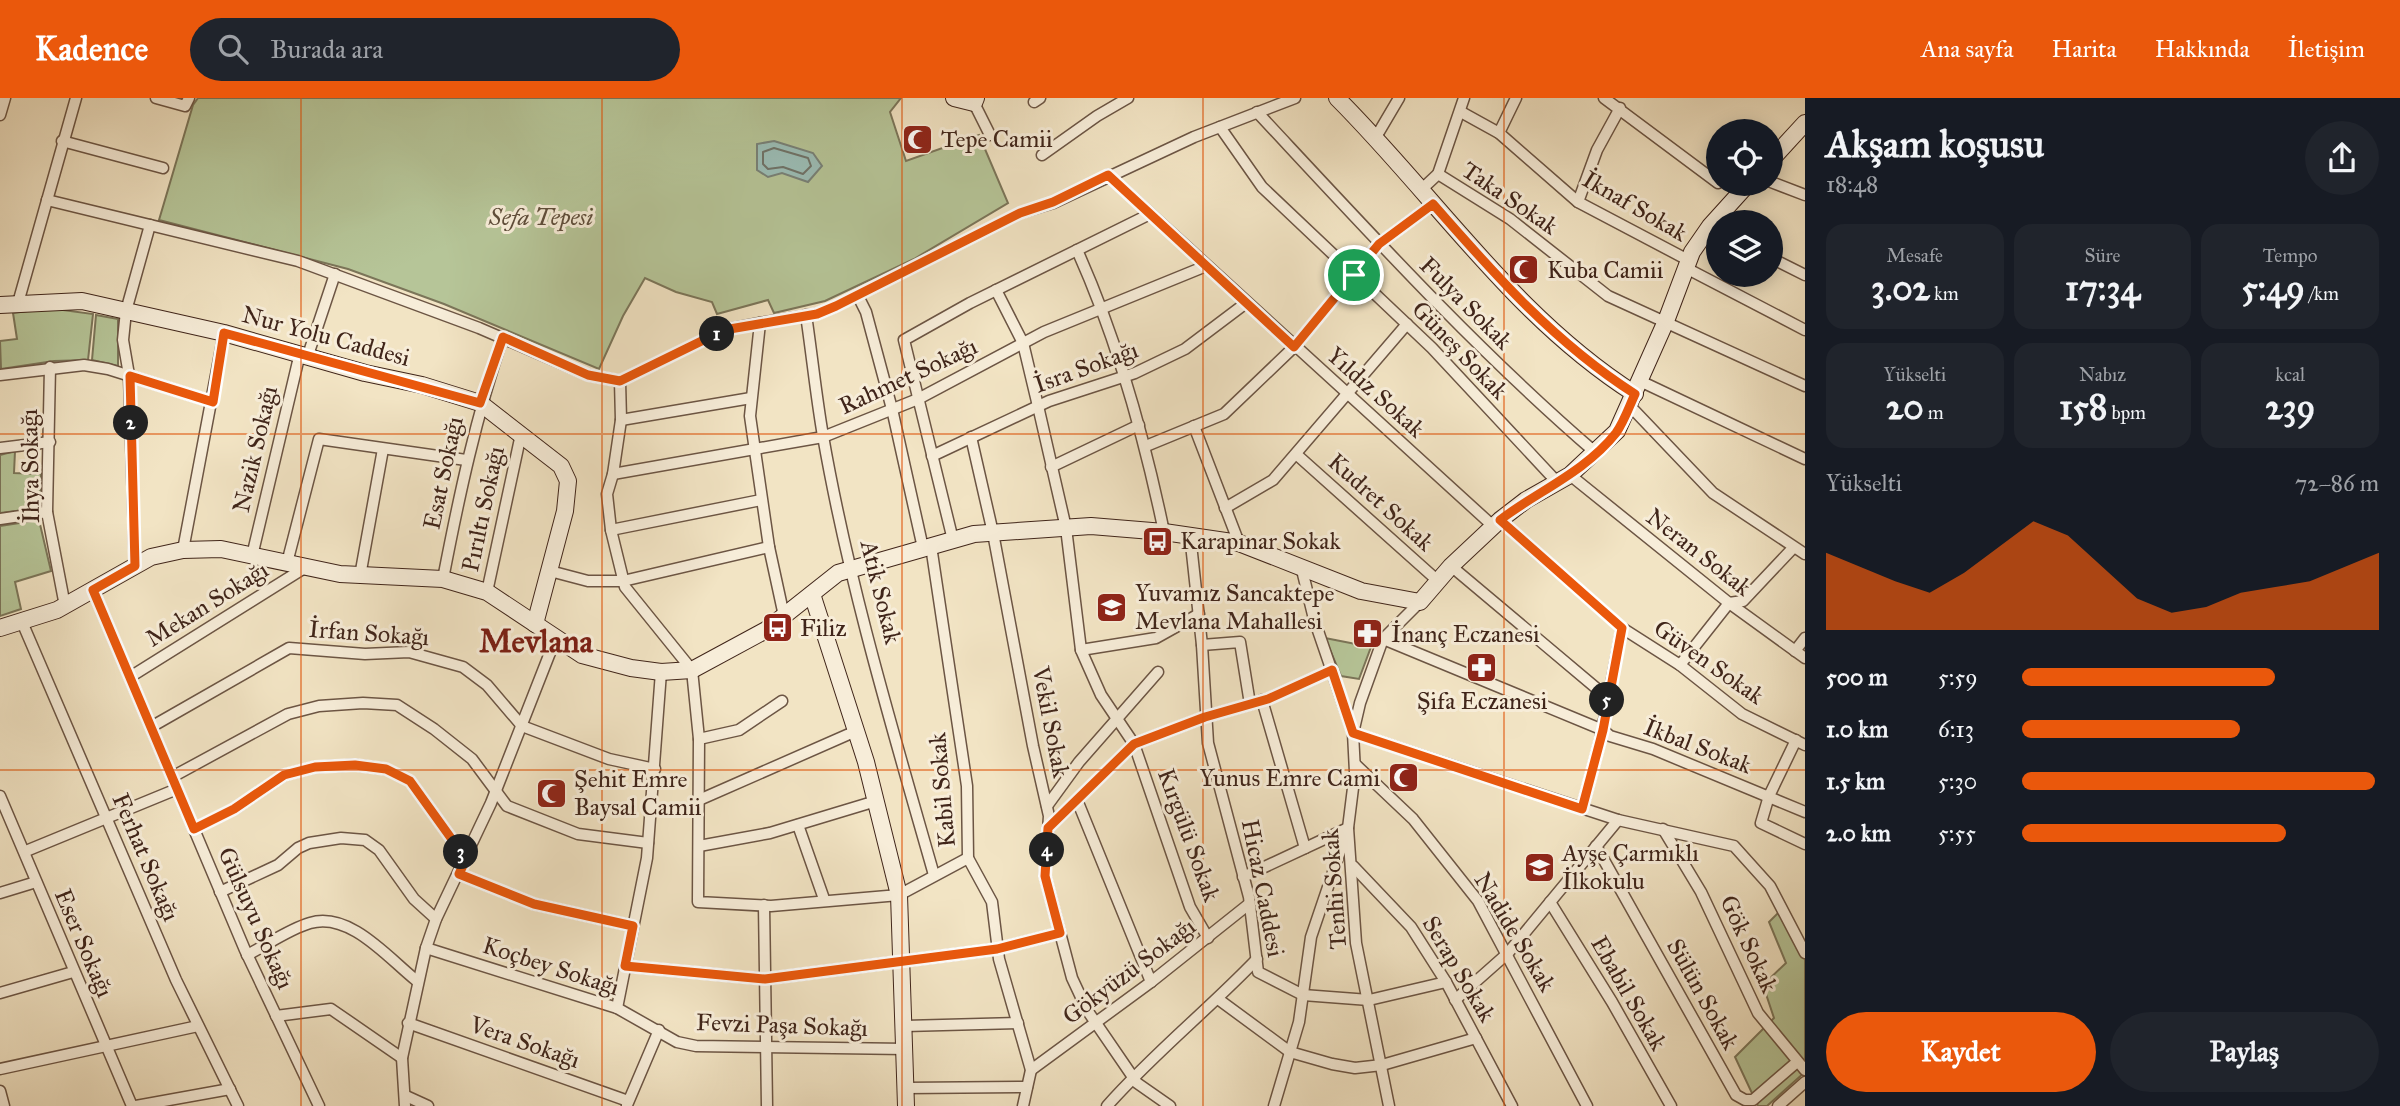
<!DOCTYPE html>
<html lang="tr">
<head>
<meta charset="utf-8">
<style>
	body { margin:0; font-family:"IM FELL Great Primer",serif; background:#20242c; color:#f1f3f6; height:100vh; display:flex; flex-direction:column; font-size:26px; white-space:nowrap }
	* { box-sizing:border-box; margin:0 }
	p { font-size:23px; color:#9ea1a6 }
	.icon { flex:none; width:38px; height:38px; fill:none; stroke:currentColor; stroke-width:2; stroke-linecap:round; stroke-linejoin:round }
	.map { position:relative; flex:1; overflow:hidden }
	.side { display:flex; flex-direction:column; background:#171b24; width:595px }
	.side>* { flex:none }
	.buttons { position:absolute; left:1706px; top:21px; display:grid; gap:14px }
	.buttons a { display:grid; place-items:center; width:77px; height:77px; border-radius:50%; background:#171b24; box-shadow:0 4px 18px #0003; font-size:35px }
	.pin { position:absolute; display:grid; place-items:center; width:60px; height:60px; color:#fff; margin:-30px; border:4px solid #fff; border-radius:50%; box-shadow:0 2px 7px #0007 }
	.km { position:absolute; width:35px; height:35px; margin:-18px; border-radius:50%; background:#222; color:#fff; font-size:19px; line-height:35px; text-align:center }
	.round { display:grid; place-items:center; flex:none; width:74px; height:74px; border-radius:37px; background:#20242c }
	.overview { display:flex; align-items:center; justify-content:space-between; height:119px; padding:0 21px }
	h1 { font-size:38px; font-weight:700; line-height:52px }
	.stats { display:grid; grid-template-columns:repeat(3,1fr); gap:10px; height:119px; padding:7px 21px }
	.stats div { display:grid; align-content:center; border-radius:18px; background:#20242c; text-align:center }
	.stats b { font-size:35px; font-weight:700 }
	.stats small { font-size:19px; font-weight:400 }
	.stats p { font-size:19px }
	.chart { height:196px; padding:14px 21px }
	.chart p { display:flex; justify-content:space-between }
	.chart svg { width:100%; height:126px; margin-top:7px; fill:#ea580c; opacity:.7 }
	.cta { display:flex; gap:14px; margin-top:auto; padding:14px 21px }
	.cta a { flex:1; height:80px; border-radius:42px; background:#ea580c; color:#fff; font-size:28px; font-weight:700; line-height:80px; text-align:center }
	.cta a+a { background:#20242c; color:#f1f3f6 }
	ul { padding:0 21px; list-style:none; font-size:23px }
	li { display:grid; grid-template-columns:112px 84px 1fr; align-items:center; height:52px }
	li i { height:18px; border-radius:9px; background:#ea580c }
	header { display:flex; align-items:center; gap:42px; box-sizing:border-box; height:98px; padding:0 35px; background:#ea580c; color:#fff }
	header strong { font-size:33px }
	nav { display:flex; gap:38px; margin-inline-start:auto; font-size:24px }
	.search { width:490px; height:63px; background:#20242c; display:flex; align-items:center; gap:18px; box-sizing:border-box; padding:0 24px; border-radius:38px; color:#9ea1a6; font-size:26px }
	main { display:flex; flex:1; min-height:0 }
	.map>svg:first-child { display:block }
	.green { fill:#b6c598; stroke:#7b7559; stroke-width:2 }
	.water { fill:#9bbeb7; stroke:#778178; stroke-width:2 }
	.lines { fill:none; stroke-linecap:round; stroke-linejoin:round }
	.shore { stroke:#6e7268; stroke-width:2 }
	.street-casing { stroke:#6c5544; stroke-width:13 }
	.secondary-casing { stroke:#40251a; stroke-width:18 }
	.street { stroke:#f7edd9; stroke-width:10 }
	.secondary { stroke:#f7edd9; stroke-width:16 }
	.route-casing { stroke:#fff; stroke-width:14 }
	.route { stroke:#ea580c; stroke-width:9 }
	.grid { fill:none; stroke:#e0560d; stroke-width:2; stroke-opacity:0.55 }
	.labels { text-anchor:middle; stroke-width:6; stroke-linejoin:round; paint-order:stroke }
	.poi-label { font-size:24px; fill:#40251a; stroke:#f7edd9; text-anchor:start }
	.street-label { font-size:24px; fill:#40251a; stroke:#f7edd9 }
	.park-label { font-size:24px; font-style:italic; fill:#5e4d3a; stroke:#f7edd9 }
	.district-label { font-size:32px; font-weight:bold; fill:#7a1f14; stroke:#f7edd9 }
</style>
</head>
<body>
<header>
<strong>Kadence</strong>
<div class="search"><svg class="icon" aria-label="search" viewBox="0 0 24 24"><circle cx="10" cy="10" r="6"/><path d="M15 15l6 6"/></svg>Burada ara</div>
<nav><a>Ana sayfa</a><a>Harita</a><a>Hakkında</a><a>İletişim</a></nav>
</header>
<main>
<div class="map">
<svg width="1805" height="1008" viewBox="0 0 1805 1008">
	<rect width="100%" height="100%" fill="#f2e4c4"/>
	<filter id="stains"><feTurbulence type="fractalNoise" baseFrequency=".00286" numOctaves="4"/><feColorMatrix values="0 0 0 0 .2 0 0 0 0 .09 0 0 0 0 .02 0 0 0 .5 -.17"/></filter>
	<radialGradient id="worn" r=".72"><stop offset=".6" stop-color="#630" stop-opacity="0"/><stop offset="1" stop-color="#630" stop-opacity=".3"/></radialGradient>
	<g class="green">
		<polygon points="198,0 901,0 890,14 906,63 979,37 1008,105 914,161 825,203 774,215 768,202 717,216 712,204 676,194 645,180 623,218 599,271 444,206 348,171 159,122 193,7"/>
		<polygon points="48,210 93,216 88,262 54,263 1,271 0,243 17,241 13,215"/>
		<polygon points="96,217 118,221 118,268 92,262"/>
		<polygon points="15,353 14,375 41,376 40,410 0,415 0,357"/>
		<polygon points="39,422 51,473 15,484 21,511 0,518 0,428"/>
		<polygon points="1325,540 1371,549 1359,581 1341,578"/>
		<polygon points="1779,814 1805,858 1805,974 1767,1008 1758,1008 1735,959 1774,920 1763,887 1786,865 1769,824"/>
	</g>
	<polygon class="water" points="774,43 813,55 822,68 808,84 782,75 768,79 757,72 757,46"/>
	<g class="lines">
		<polygon class="shore" points="774,50 808,60 811,68 803,76 783,69 768,71 763,66 763,54"/>
		<defs>
			<g id="street">
				<polyline points="156,0 185,8 189,0"/>
				<polyline points="1604,0 1718,85"/>
				<polyline points="1034,4 1040,0"/>
				<polyline points="974,5 990,37"/>
				<path d="M1257 14C1367 132 1474 250 1596 355"/>
				<polyline points="1461,14 1499,35 1578,104 1688,162"/>
				<polyline points="0,17 5,0"/>
				<polyline points="1220,29 1262,89 1432,250 1556,383"/>
				<polyline points="1499,35 1516,0"/>
				<polyline points="1376,39 1399,0"/>
				<polyline points="62,43 163,70"/>
				<polyline points="1042,57 1097,18 1128,0"/>
				<polyline points="1438,76 1510,121 1608,198 1805,288"/>
				<polyline points="1108,77 1493,428"/>
				<polyline points="1771,84 1805,97"/>
				<polyline points="1422,91 1438,76 1464,0"/>
				<polyline points="47,102 298,163 479,230 588,277 620,283 724,232 760,225"/>
				<polyline points="1578,104 1597,52 1620,10"/>
				<path d="M1077 152C1118 243 1144 338 1164 434"/>
				<polyline points="1771,160 1805,177"/>
				<polyline points="1686,170 1805,232"/>
				<polyline points="996,192 1023,245 1038,308 1066,430 1081,552 1101,597 1134,646 1190,809 1208,840"/>
				<polyline points="858,198 866,214 892,311 923,450"/>
				<polyline points="18,205 76,0"/>
				<path d="M806 217C812 257 816 298 823 338 849 487 893 633 934 777"/>
				<polyline points="308,257 335,176"/>
				<polyline points="50,269 47,414 65,508"/>
				<polyline points="0,277 84,267 108,271 213,304"/>
				<polyline points="620,283 621,322 613,376 607,396 611,432 625,489 692,572 699,641 698,804 771,808 899,797 968,760"/>
				<polyline points="1640,283 1805,361"/>
				<polyline points="1630,308 1713,395 1805,456"/>
				<polyline points="621,322 751,300"/>
				<polyline points="1194,328 1239,445"/>
				<polyline points="971,339 993,435 1033,648 1049,718 1045,778 1072,880 1087,912 1137,985 1170,1008"/>
				<polyline points="1146,348 1224,316 1294,249 1379,146 1433,106"/>
				<polyline points="0,350 50,344"/>
				<polyline points="1296,356 1438,483"/>
				<polyline points="932,358 1049,303 1135,275 1185,251 1246,205"/>
				<polyline points="1051,369 1139,327"/>
				<polyline points="613,376 823,339 918,301 1044,234 1206,168"/>
				<polyline points="1570,377 1729,505 1805,560"/>
				<polyline points="1225,410 1273,382 1407,226"/>
				<polyline points="0,421 47,414"/>
				<polyline points="1500,422 1622,530 1680,567 1742,616 1805,647"/>
				<polyline points="611,432 761,402"/>
				<polyline points="1190,437 1202,547 1208,645 1249,799 1258,874 1303,897 1369,902 1446,884"/>
				<polyline points="953,442 904,242 970,205 1150,116"/>
				<polyline points="931,448 967,688 968,760 992,804 999,861 1031,972 1023,1008"/>
				<polyline points="183,452 224,235"/>
				<polyline points="252,458 300,255"/>
				<polyline points="287,465 319,341 466,362"/>
				<polyline points="135,468 129,277 123,242 126,213 150,127"/>
				<polyline points="1451,468 1608,600"/>
				<polyline points="1302,472 1314,521 1353,635 1618,722 1734,748 1770,788 1805,855"/>
				<polyline points="550,473 588,483 623,483 769,449"/>
				<polyline points="360,478 383,351"/>
				<path d="M443 481C459 398 476 319 503 239"/>
				<polyline points="93,492 245,852 319,1008"/>
				<polyline points="487,494 521,336"/>
				<polyline points="784,518 769,449 750,318 760,225 817,216 836,208 1020,115 1053,105 1194,39 1295,0"/>
				<polyline points="22,524 176,882 238,1008"/>
				<polyline points="1383,541 1603,632 1610,638 1653,651 1805,714"/>
				<polyline points="1202,547 1240,544 1250,606"/>
				<polyline points="1081,552 1156,540 1199,516"/>
				<polyline points="1795,553 1805,540"/>
				<polyline points="1680,567 1729,505 1743,503 1793,450"/>
				<polyline points="130,579 306,469"/>
				<polyline points="1262,602 1305,750"/>
				<polyline points="151,629 289,550 365,556 409,554 463,569 487,587 522,628 609,661 655,671"/>
				<polyline points="699,641 739,632 782,603"/>
				<polyline points="1796,642 1769,698 1761,725 1805,746"/>
				<polyline points="1356,667 1413,721 1478,803 1587,1008"/>
				<polyline points="172,679 288,616 319,608 363,605 397,607 434,631 472,661 507,708 578,736 648,745"/>
				<polyline points="0,698 132,1008"/>
				<polyline points="699,702 856,633"/>
				<polyline points="1077,702 1151,884"/>
				<polyline points="1047,708 1079,664 1158,574"/>
				<polyline points="1582,711 1600,643 1622,530"/>
				<polyline points="798,727 824,801"/>
				<polyline points="1048,730 1134,646 1205,619 1268,601 1332,572"/>
				<polyline points="194,731 234,711 284,677 315,669 355,667 386,671 410,683 466,761"/>
				<polyline points="1663,731 1701,794 1758,915 1805,972"/>
				<polyline points="699,748 770,735 876,703"/>
				<polyline points="1596,748 1736,997 1745,1002 1753,1002 1797,964"/>
				<polyline points="26,753 177,691"/>
				<polyline points="1353,768 1411,829 1446,884 1512,1008"/>
				<polyline points="459,776 534,806 633,828"/>
				<polyline points="1243,779 1348,730 1311,839 1299,924 1274,1008"/>
				<polyline points="220,794 278,767 298,750 309,745 341,740 365,742 379,752 414,801 436,821"/>
				<polyline points="0,795 36,784"/>
				<polyline points="1550,804 1612,904 1671,1008"/>
				<polyline points="764,807 767,1008"/>
				<polyline points="426,850 617,910 677,944 696,948 906,951"/>
				<path d="M247 857C267 847 289 831 310 825 350 813 389 861 417 883"/>
				<polyline points="625,868 765,881 997,851 1060,835"/>
				<polyline points="0,895 73,874"/>
				<polyline points="1218,901 1290,954 1332,966 1355,970 1382,967 1476,940"/>
				<polyline points="1455,902 1508,855 1618,722"/>
				<polyline points="617,910 647,760 661,574"/>
				<polyline points="276,918 331,911 402,960"/>
				<polyline points="408,925 628,1003"/>
				<polyline points="905,928 1018,925"/>
				<polyline points="0,971 198,928"/>
				<polyline points="1031,972 1151,884 1249,806"/>
				<polyline points="906,990 1027,989"/>
				<polyline points="0,993 4,1008"/>
				<polyline points="406,998 428,1008"/>
				<polyline points="627,1007 659,932"/>
				<polyline points="136,1008 230,991"/>
				<polyline points="405,1008 402,960 426,850 436,821 491,705 555,542"/>
				<path d="M1107 1008C1153 956 1208 912 1257 861"/>
				<polyline points="1389,1008 1356,845 1348,730 1355,674 1353,635 1360,605 1383,541 1420,504"/>
				<polyline points="1778,1008 1805,984"/>
			</g>
			<g id="secondary">
				<polyline points="954,0 974,5 976,0"/>
				<path d="M1337 0C1437 100 1514 219 1635 296"/>
				<polyline points="1771,62 1805,25"/>
				<polyline points="0,207 82,203 224,235 365,275 422,287 480,305 561,368 568,383 565,413 535,526"/>
				<polyline points="812,496 866,664 899,797 906,1008"/>
				<polyline points="0,530 57,512 151,459 183,452 221,451 340,476 443,481 487,494 582,557 631,570 661,574 692,572 766,532 838,475 974,436 1091,428 1164,434 1239,445 1361,493 1420,504 1451,468 1500,422 1526,402 1570,377 1617,333 1666,223 1692,154 1710,128 1748,86"/>
			</g>
		</defs>
		<use href="#street" class="street-casing"/>
		<use href="#secondary" class="secondary-casing"/>
		<use href="#street" class="street"/>
		<use href="#secondary" class="secondary"/>
	</g>
	<g class="lines">
		<defs>
			<path id="route" d="M1108 77 1294 249 1379 146 1433 106C1495 177 1555 245 1635 296 1629 309 1624 324 1616 335 1585 374 1538 393 1500 422L1622 530 1603 632 1582 711 1353 635 1332 572 1268 601 1205 619 1134 646 1048 730 1045 778 1060 835 997 851 765 881 625 868 633 828 534 806 459 776 466 761 410 683 386 671 355 667 315 669 284 677 234 711 194 731 93 492 135 468 130 278 213 304 224 235 480 305 503 239 588 277 620 283 724 232 817 216 836 208 1020 115 1053 104Z"/>
		</defs>
		<use href="#route" class="route-casing"/>
		<use href="#route" class="route"/>
	</g>
	<path class="grid" d="M301 0V1008M602 0V1008M902 0V1008M1203 0V1008M1504 0V1008M0 336H1805M0 672H1805"/>
	<defs>
		<symbol id="mosque-square" viewBox="-11 -11 22 22"><rect x="-9" y="-9" width="18" height="18" rx="4" fill="#8f2418" stroke="#f7edd9"/><path d="M3.5-4.9A6 6 0 1 0 3.5 4.9A5 5 0 1 1 3.5-4.9Z" fill="#fff"/></symbol>
		<symbol id="bus-square" viewBox="-11 -11 22 22"><rect x="-9" y="-9" width="18" height="18" rx="4" fill="#8f2418" stroke="#f7edd9"/><path d="M-5-6H5V4H4V6H2V4H-2V6H-4V4H-5ZM-3.5-4V0h7V-4ZM-3.5 1.2v1.5H-2V1.2ZM2 1.2v1.5H3.5V1.2Z" fill="#fff"/></symbol>
		<symbol id="school-square" viewBox="-11 -11 22 22"><rect x="-9" y="-9" width="18" height="18" rx="4" fill="#8f2418" stroke="#f7edd9"/><path d="M0-5L7-2L0 1L-7-2ZM-4 1L0 2.5L4 1V4Q0 6-4 4Z" fill="#fff"/></symbol>
		<symbol id="pharmacy-square" viewBox="-11 -11 22 22"><rect x="-9" y="-9" width="18" height="18" rx="4" fill="#8f2418" stroke="#f7edd9"/><path d="M-2-6h4v4h4v4h-4v4h-4v-4h-4v-4h4Z" fill="#fff"/></symbol>
	</defs>
	<g fill-rule="evenodd">
		<use href="#mosque-square" x="900" y="24" width="35" height="35"/>
		<use href="#mosque-square" x="1506" y="154" width="35" height="35"/>
		<use href="#bus-square" x="1140" y="426" width="35" height="35"/>
		<use href="#school-square" x="1094" y="492" width="35" height="35"/>
		<use href="#bus-square" x="760" y="512" width="35" height="35"/>
		<use href="#pharmacy-square" x="1350" y="518" width="35" height="35"/>
		<use href="#pharmacy-square" x="1464" y="552" width="35" height="35"/>
		<use href="#mosque-square" x="1386" y="662" width="35" height="35"/>
		<use href="#mosque-square" x="534" y="678" width="35" height="35"/>
		<use href="#school-square" x="1522" y="752" width="35" height="35"/>
	</g>
	<g class="labels">
		<g class="poi-label">
			<text x="941" y="49">Tepe Camii</text>
			<text x="1547" y="180">Kuba Camii</text>
			<text x="1180" y="451">Karapınar Sokak</text>
			<text x="1135" y="503">Yuvamız Sancaktepe<tspan x="1135" dy="28">Mevlana Mahallesi</tspan></text>
			<text x="800" y="538">Filiz</text>
			<text x="1391" y="544">İnanç Eczanesi</text>
			<text x="1482" y="611" text-anchor="middle">Şifa Eczanesi</text>
			<text x="1380" y="688" text-anchor="end">Yunus Emre Cami</text>
			<text x="574" y="689">Şehit Emre<tspan x="574" dy="28">Baysal Camii</tspan></text>
			<text x="1562" y="763">Ayşe Çarmıklı<tspan x="1562" dy="28">İlkokulu</tspan></text>
		</g>
		<g class="street-label">
			<text transform="translate(1510 100) rotate(34)" y="8">Taka Sokak</text>
			<text transform="translate(1635 108) rotate(30)" y="8">İknaf Sokak</text>
			<text transform="translate(1466 205) rotate(45)" y="8">Fulya Sokak</text>
			<text transform="translate(326 238) rotate(15)" y="8">Nur Yolu Caddesi</text>
			<text transform="translate(1460 252) rotate(46)" y="8">Güneş Sokak</text>
			<text transform="translate(1086 269) rotate(-20)" y="8">İsra Sokağı</text>
			<text transform="translate(908 278) rotate(-25)" y="8">Rahmet Sokağı</text>
			<text transform="translate(1376 294) rotate(42)" y="8">Yıldız Sokak</text>
			<text transform="translate(255 351) rotate(-77)" y="8">Nazik Sokağı</text>
			<text transform="translate(30 368) rotate(-91)" y="8">İhya Sokağı</text>
			<text transform="translate(443 375) rotate(-78)" y="8">Esat Sokağı</text>
			<text transform="translate(1381 404) rotate(42)" y="8">Kudret Sokak</text>
			<text transform="translate(483 411) rotate(-78)" y="8">Pırıltı Sokağı</text>
			<text transform="translate(1699 454) rotate(38)" y="8">Neran Sokak</text>
			<text transform="translate(881 494) rotate(76)" y="8">Atik Sokak</text>
			<text transform="translate(207 506) rotate(-32)" y="8">Mekan Sokağı</text>
			<text transform="translate(369 535) rotate(4)" y="8">İrfan Sokağı</text>
			<text transform="translate(1709 564) rotate(35)" y="8">Güven Sokak</text>
			<text transform="translate(1051 624) rotate(79)" y="8">Vekil Sokak</text>
			<text transform="translate(1698 648) rotate(21)" y="8">İkbal Sokak</text>
			<text transform="translate(942 692) rotate(-95)" y="8">Kabil Sokak</text>
			<text transform="translate(1189 737) rotate(70)" y="8">Kırgülü Sokak</text>
			<text transform="translate(146 759) rotate(67)" y="8">Ferhat Sokağı</text>
			<text transform="translate(1263 790) rotate(79)" y="8">Hicaz Caddesi</text>
			<text transform="translate(1334 791) rotate(-94)" y="8">Tenhi Sokak</text>
			<text transform="translate(256 820) rotate(66)" y="8">Gülsuyu Sokağı</text>
			<text transform="translate(1515 834) rotate(59)" y="8">Nadide Sokak</text>
			<text transform="translate(84 845) rotate(67)" y="8">Eser Sokağı</text>
			<text transform="translate(1749 846) rotate(65)" y="8">Gök Sokak</text>
			<text transform="translate(551 868) rotate(18)" y="8">Koçbey Sokağı</text>
			<text transform="translate(1459 871) rotate(59)" y="8">Serap Sokak</text>
			<text transform="translate(1129 873) rotate(-37)" y="8">Gökyüzü Sokağı</text>
			<text transform="translate(1629 895) rotate(60)" y="8">Ebabil Sokak</text>
			<text transform="translate(1703 896) rotate(61)" y="8">Sülün Sokak</text>
			<text transform="translate(782 927) rotate(2)" y="8">Fevzi Paşa Sokağı</text>
			<text transform="translate(525 944) rotate(19)" y="8">Vera Sokağı</text>
		</g>
		<g class="park-label">
			<text x="541" y="127">Sefa Tepesi</text>
		</g>
		<g class="district-label">
			<text x="536" y="554">Mevlana</text>
		</g>
	</g>
	<rect width="100%" height="100%" filter="url(#stains)"/>
	<rect width="100%" height="100%" fill="url(#worn)"/>
</svg>
<div class="buttons">
<a><svg class="icon" aria-label="locate" viewBox="0 0 24 24"><circle cx="12" cy="12" r="6"/><path d="M12 2v4M12 18v4M2 12h4M18 12h4"/></svg></a>
<a><svg class="icon" aria-label="layers" viewBox="0 0 24 24"><path d="M12 4l9 5-9 5-9-5zM3 14l9 5 9-5"/></svg></a>
</div>
<div class="pin" style="left:1354px;top:177px;background:#1e9e55"><svg class="icon" aria-label="arrive" viewBox="0 0 24 24"><path d="M6 21V4h12l-3 4 3 4H6"/></svg></div>
<b class="km" style="left:717px;top:236px">1</b>
<b class="km" style="left:131px;top:325px">2</b>
<b class="km" style="left:461px;top:754px">3</b>
<b class="km" style="left:1047px;top:752px">4</b>
<b class="km" style="left:1607px;top:602px">5</b>
</div>
<section class="side">
<div class="overview"><div><h1>Akşam koşusu</h1><p>18:48</p></div><a class="round"><svg class="icon" aria-label="share" viewBox="0 0 24 24"><path d="M12 15V3M7 8l5-5 5 5M5 13v7h14v-7"/></svg></a></div>
<div class="stats">
<div><p>Mesafe</p><b>3.02<small> km</small></b></div>
<div><p>Süre</p><b>17:34</b></div>
<div><p>Tempo</p><b>5:49<small> /km</small></b></div>
</div>
<div class="stats">
<div><p>Yükselti</p><b>20<small> m</small></b></div>
<div><p>Nabız</p><b>158<small> bpm</small></b></div>
<div><p>kcal</p><b>239</b></div>
</div>
<div class="chart"><p><span>Yükselti</span>72–86 m</p>
<svg viewBox="0 0 160 44" preserveAspectRatio="none"><path d="M0 44V17L10 22L20 27L30 31L40 24L50 15L60 6L70 11L80 22L90 33L100 38L110 36L120 31L130 29L140 27L150 22L160 17V44z"/></svg>
</div>
<ul>
<li><b>500 m</b>5:59<i style="width:71%"></i></li>
<li><b>1.0 km</b>6:13<i style="width:61%"></i></li>
<li><b>1.5 km</b>5:30<i style="width:99%"></i></li>
<li><b>2.0 km</b>5:55<i style="width:74%"></i></li>
</ul>
<div class="cta"><a>Kaydet</a><a>Paylaş</a></div>
</section>
</main>
</body>
</html>
